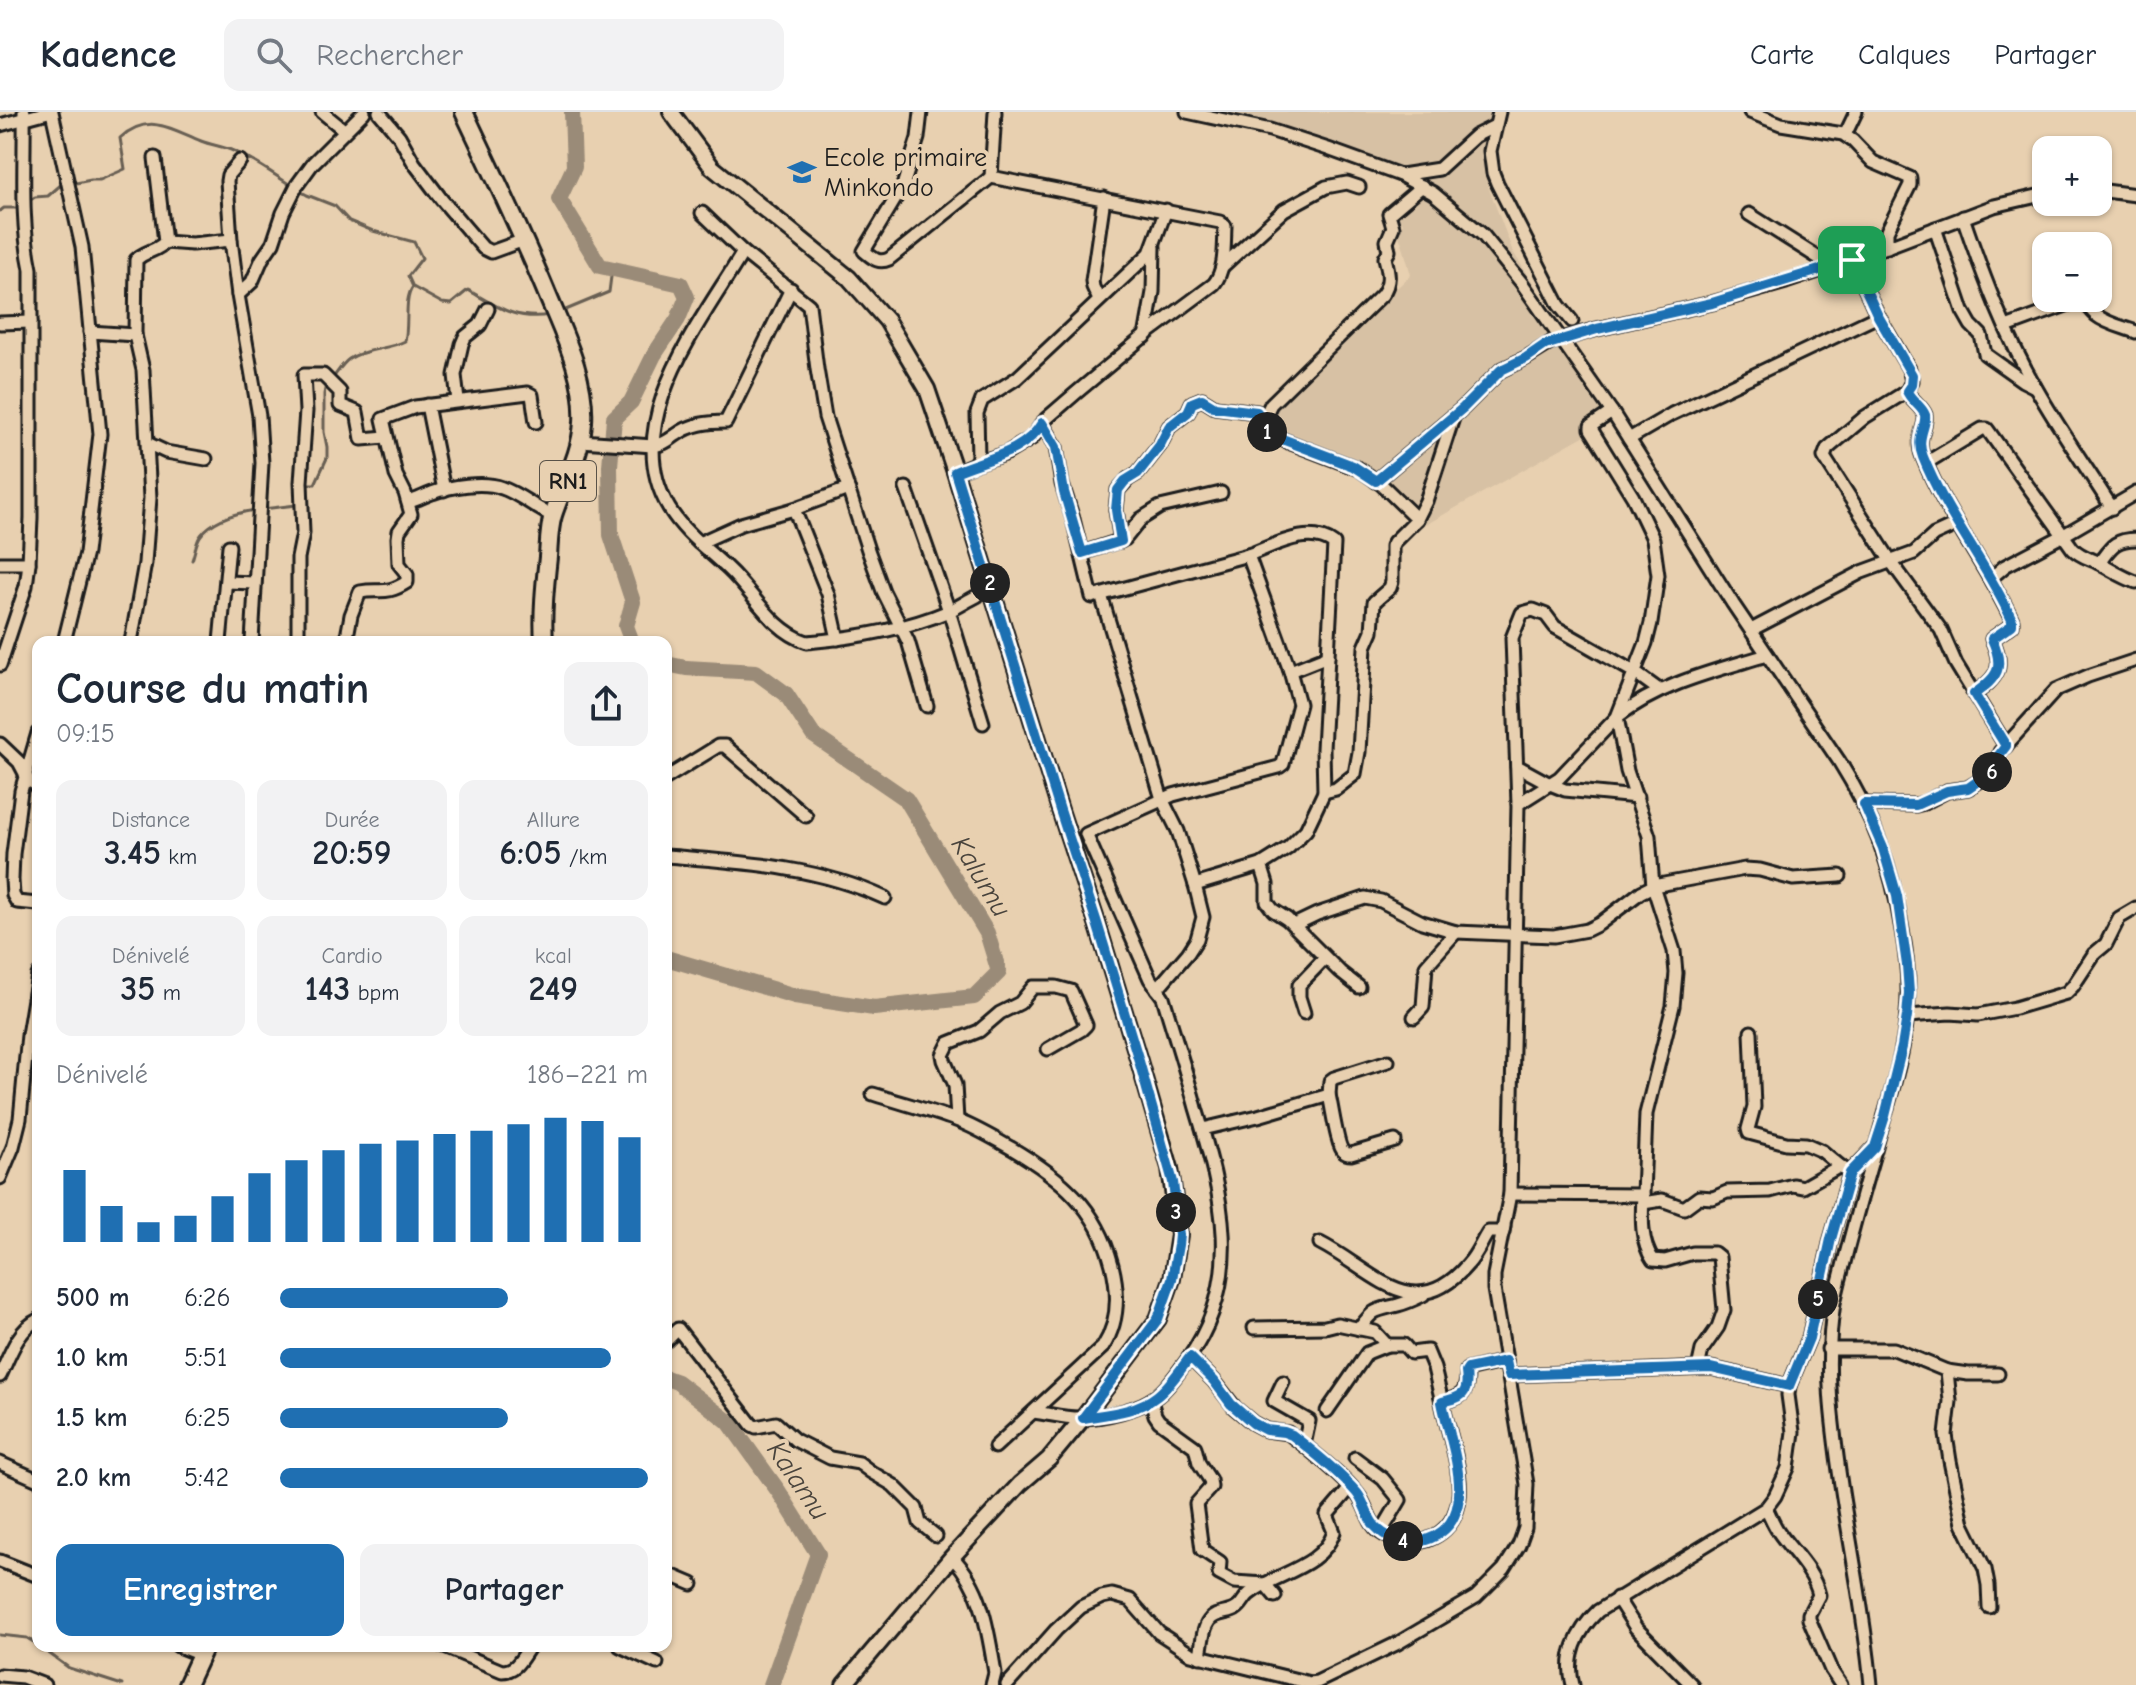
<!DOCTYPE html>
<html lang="fr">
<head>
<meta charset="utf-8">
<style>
	body { margin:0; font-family:"Comic Neue",sans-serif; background:#f2f2f3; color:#1f2937; height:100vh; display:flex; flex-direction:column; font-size:30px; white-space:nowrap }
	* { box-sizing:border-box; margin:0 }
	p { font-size:26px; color:#747a83 }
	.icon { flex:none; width:44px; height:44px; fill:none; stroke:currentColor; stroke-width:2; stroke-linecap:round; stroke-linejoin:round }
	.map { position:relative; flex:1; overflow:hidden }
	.drawer { position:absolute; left:32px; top:524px; width:640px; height:1016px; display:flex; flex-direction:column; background:#fff; border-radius:16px; box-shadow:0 2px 6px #0004 }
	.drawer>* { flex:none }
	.buttons { position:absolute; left:2032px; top:24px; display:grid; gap:16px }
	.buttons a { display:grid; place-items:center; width:80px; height:80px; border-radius:16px; background:#fff; box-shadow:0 2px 6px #0004; font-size:40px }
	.pin { position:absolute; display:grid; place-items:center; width:68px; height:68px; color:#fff; margin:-34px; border-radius:16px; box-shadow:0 4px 12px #0006 }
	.km { position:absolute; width:40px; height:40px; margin:-20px; border-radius:50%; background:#222; color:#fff; font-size:22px; line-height:40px; text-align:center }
	.round { display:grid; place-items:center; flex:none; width:84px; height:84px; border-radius:16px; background:#f2f2f3 }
	.head { display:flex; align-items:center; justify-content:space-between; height:136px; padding:0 24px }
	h1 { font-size:44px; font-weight:600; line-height:60px }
	.metrics { display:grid; grid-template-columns:repeat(3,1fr); gap:12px; height:136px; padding:8px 24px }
	.metrics div { display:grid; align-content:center; border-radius:16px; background:#f2f2f3; text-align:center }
	.metrics b { font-size:34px; font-weight:600 }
	.metrics small { font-size:22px; font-weight:400 }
	.metrics p { font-size:22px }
	.chart { height:224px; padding:16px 24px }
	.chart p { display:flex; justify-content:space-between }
	.chart svg { width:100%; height:144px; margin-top:8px; stroke:#1f6fb2; stroke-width:6 }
	.cta { display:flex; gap:16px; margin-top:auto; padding:16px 24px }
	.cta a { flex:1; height:92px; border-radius:16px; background:#1f6fb2; color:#fff; font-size:32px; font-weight:600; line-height:92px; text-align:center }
	.cta a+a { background:#f2f2f3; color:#1f2937 }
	ul { padding:0 24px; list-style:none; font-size:26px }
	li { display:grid; grid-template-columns:128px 96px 1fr; align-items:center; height:60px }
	li i { height:20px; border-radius:10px; background:#1f6fb2 }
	header { display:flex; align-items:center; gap:48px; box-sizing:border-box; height:112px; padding:0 40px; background:#fff; border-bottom:2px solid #e0e1e3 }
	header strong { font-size:38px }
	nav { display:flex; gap:44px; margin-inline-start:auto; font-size:28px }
	.search { width:560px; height:72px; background:#f2f2f3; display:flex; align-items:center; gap:20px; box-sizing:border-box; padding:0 28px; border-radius:16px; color:#747a83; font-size:30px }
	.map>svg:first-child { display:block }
	.built { fill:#d7c1a4 }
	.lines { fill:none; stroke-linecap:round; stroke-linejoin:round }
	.stream { stroke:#685f53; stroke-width:3 }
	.river { stroke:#9a8b78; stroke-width:16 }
	.minor-casing { stroke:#1c1c1c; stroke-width:17 }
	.major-casing { stroke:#1c1c1c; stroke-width:20 }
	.highway-casing { stroke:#1c1c1c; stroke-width:22 }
	.minor { stroke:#e8d0b0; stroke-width:11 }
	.major { stroke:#e8d0b0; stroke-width:14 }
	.highway { stroke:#e8d0b0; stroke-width:16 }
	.route-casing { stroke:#fff; stroke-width:16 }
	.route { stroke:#1f6fb2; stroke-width:10 }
	.labels { text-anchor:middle; stroke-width:8; stroke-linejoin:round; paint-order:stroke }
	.shield { fill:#e8d0b0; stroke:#595248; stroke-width:2 }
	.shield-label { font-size:24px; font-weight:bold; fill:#1c1c1c }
	.poi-label { font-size:26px; fill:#1c1c1c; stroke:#e8d0b0; text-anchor:start }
	.water-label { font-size:28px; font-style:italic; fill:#48433c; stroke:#e8d0b0 }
</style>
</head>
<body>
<header>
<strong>Kadence</strong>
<div class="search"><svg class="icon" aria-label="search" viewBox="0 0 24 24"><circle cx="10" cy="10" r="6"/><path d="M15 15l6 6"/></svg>Rechercher</div>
<nav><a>Carte</a><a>Calques</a><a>Partager</a></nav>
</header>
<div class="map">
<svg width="2136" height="1573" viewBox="0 0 2136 1573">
	<rect width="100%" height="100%" fill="#e8d0b0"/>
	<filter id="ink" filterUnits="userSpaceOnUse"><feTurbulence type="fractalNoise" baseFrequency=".0125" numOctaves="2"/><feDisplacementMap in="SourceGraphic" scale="16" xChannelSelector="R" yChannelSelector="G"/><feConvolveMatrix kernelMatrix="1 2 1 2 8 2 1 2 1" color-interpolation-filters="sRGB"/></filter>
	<g filter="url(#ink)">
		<polygon class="built" points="1209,0 1494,0 1483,36 1488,74 1513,140 1619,304 1427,412 1370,358 1269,317 1272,299 1362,208 1411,163 1402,131 1396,119 1403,111 1397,104 1406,94 1411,64"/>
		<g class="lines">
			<g class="stream">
				<path d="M71 72 91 68H100L125 57 120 26C149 0 171 17 201 29 211 33 221 34 231 38 253 47 272 61 292 74"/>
				<path d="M298 78 307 83 335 94 349 109 373 119 414 130 422 146 408 164 413 175 442 191 451 192 468 178C496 194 515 209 550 203"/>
				<polyline points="29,89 35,85 48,84 63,71"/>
				<polyline points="0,99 4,96 20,96"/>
				<polyline points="561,200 609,180 612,157"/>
				<path d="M332 267C337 261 342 252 349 247 366 236 388 238 405 229 409 212 404 188 412 176"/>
				<polyline points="306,372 315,372 327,346 327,335 324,320 324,282 326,272"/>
				<polyline points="263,397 296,393 297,391"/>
				<path d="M192 448C195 440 196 429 201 423 213 407 236 401 255 398"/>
				<polyline points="0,1523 27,1526 38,1533"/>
				<polyline points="39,1534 69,1556 122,1573"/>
			</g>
			<g class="river">
				<polyline points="572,0 574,55 559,87 600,154 681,172 687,185 678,207 654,243 631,290 614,306 610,354 611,423 633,490 626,514 632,530"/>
				<polyline points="666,552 686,556 756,560 786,582 813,623 906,687 987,821 999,860 974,885 874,896 795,884 666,846"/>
				<polyline points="666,1266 677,1270 729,1310 779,1380 818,1442 771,1573"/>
			</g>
			<defs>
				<g id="minor">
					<polyline points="52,0 82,135 100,322 86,441 64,530"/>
					<polyline points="322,0 344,18"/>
					<polyline points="379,0 399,24 414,51 442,88 483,136 491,140 524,128"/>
					<path d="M921 0 918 26 903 74 864 139C873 146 878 152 889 147L991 65 1220 110 1225 114C1224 133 1226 157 1214 172L1148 221 1076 281 1046 307 1032 326 1007 341 974 352"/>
					<path d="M1187 0 1270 18 1328 37 1400 63 1433 81 1483 123 1521 170 1612 300 1733 492 1839 649C1873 703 1892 754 1902 818 1907 846 1910 874 1907 902 1903 949 1887 993 1875 1038 1860 1089 1846 1140 1834 1191 1824 1254 1832 1311 1841 1373 1851 1439 1865 1506 1871 1573"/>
					<polyline points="1499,0 1490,39 1493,61 1497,71 1559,193 1572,209"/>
					<polyline points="1750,0 1781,12 1843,22 1853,29 1873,50 1910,66 1910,73 1887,119 1887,135"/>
					<polyline points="0,13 48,0"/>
					<polyline points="1845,23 1856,0"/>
					<polyline points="1401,63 1439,57 1475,24 1495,14"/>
					<polyline points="991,65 995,0"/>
					<polyline points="2098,78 2136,83"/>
					<path d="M702 101 743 140C701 211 618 311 669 396 684 421 707 437 728 457 754 481 771 518 807 530 855 526 904 518 949 499 958 495 967 489 977 484"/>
					<polyline points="1749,102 1833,155"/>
					<path d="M1963 105C1983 164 2005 222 2036 276 2059 317 2087 356 2112 396"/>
					<polyline points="1935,116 1963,199 1971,213 1981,223 1985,242 2023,269 2035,275"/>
					<polyline points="231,128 227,69 228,63 240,49"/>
					<polyline points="165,130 192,132 231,128 238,183"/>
					<polyline points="743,140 809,193 817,257 825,305 868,438 883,479 908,529 927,594"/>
					<polyline points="1852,148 1878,204 1909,257 1912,269 1907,279 1865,305 1827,337 1824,345 1892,451 1941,518 1956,552 2006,634"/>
					<polyline points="1223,154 1284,98 1326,75 1347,71 1359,75"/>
					<polyline points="1099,188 1093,175 1092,169 1104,86"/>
					<polyline points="0,211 31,210"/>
					<path d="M2006 215 2080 188C2088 192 2090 198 2096 203 2107 212 2123 215 2136 220"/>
					<polyline points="90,220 135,223 143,258 150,386 145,451 131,530"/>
					<path d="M135 223 136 148C144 139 158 139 165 130L155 46"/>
					<polyline points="1145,225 1153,180 1154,135"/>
					<path d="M1907 279C1910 288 1922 294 1925 303 1927 314 1915 327 1923 345 1946 403 1986 452 2012 508V513L1992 527C2005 556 1998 565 1974 582"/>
					<polyline points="458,289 455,263 462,232 465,225 480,213 488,197"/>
					<polyline points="427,293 444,378"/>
					<polyline points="1629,327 1672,302 1878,204"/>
					<path d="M581 329 653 334C664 332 667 329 676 323 691 312 708 310 726 310L791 177"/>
					<polyline points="149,332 166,340 206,347"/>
					<path d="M1926 351 1982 317H1987L2073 437C2082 446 2093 447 2104 454 2115 460 2124 466 2136 470"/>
					<polyline points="955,360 974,352 978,346 977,301 982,288 1017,266 1150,141 1166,98"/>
					<polyline points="1376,369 1463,296 1501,258 1526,246 1552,230 1597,217 1712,191 1786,170 1852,148 1994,94 2046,82"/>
					<polyline points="906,376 949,499 983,611"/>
					<path d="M408 390C418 388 423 384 432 381 450 374 484 369 502 376 520 382 535 396 553 404"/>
					<path d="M1417 407 1381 372 1359 357 1273 324 1266 319 1268 298 1271 292 1382 183C1391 170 1389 161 1385 146L1389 139 1387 129 1393 115 1389 102 1422 74"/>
					<polyline points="1121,429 1116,398 1118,378 1128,367 1138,361 1160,333 1169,315 1188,300 1192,291 1202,287 1215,295 1257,300 1265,317"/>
					<polyline points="699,431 741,412 794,397"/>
					<polyline points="1082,441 1125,427 1141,407 1160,395 1221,381"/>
					<polyline points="0,451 29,451"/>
					<path d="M2099 451C2111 435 2115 427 2136 427"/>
					<polyline points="1991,466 2005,454 2062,424 2136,381"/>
					<polyline points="227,470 254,471"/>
					<polyline points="1101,483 1162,687 1178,719 1195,773 1203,805 1197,827 1188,841 1157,877"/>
					<polyline points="1751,518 1862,460 1914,441 1934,423 1958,412"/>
					<polyline points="838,527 828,482 794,397 848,377"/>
					<polyline points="220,530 229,434"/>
					<polyline points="252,530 262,351 259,304 238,183 252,170 262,147 273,131 283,101 297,73 313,51 364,0"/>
					<polyline points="298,530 298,446 303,421 301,370 306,299 304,263 323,263 340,280 340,293 357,300 362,327 386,325"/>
					<path d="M346 530 351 503 360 480C381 476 385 484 407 470V462L399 452 398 426 399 419 411 402 405 381 396 363 383 307 415 295 528 281 532 283 536 310"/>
					<path d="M0 553 26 474 29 451 31 406V157C20 105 25 53 24 0"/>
					<polyline points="1290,559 1328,544"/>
					<polyline points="38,621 21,679 13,742 12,768 13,783 17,790 38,792"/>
					<polyline points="0,632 19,650 29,669 38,674"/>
					<polyline points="1517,654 1550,672 1565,678 1637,685"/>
					<polyline points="666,666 718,634 725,634 806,704"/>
					<polyline points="1324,680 1336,677 1355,662 1359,640 1365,535 1372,519 1374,490 1390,476 1392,470 1392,434 1394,430 1417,407 1426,389 1453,306"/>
					<polyline points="1518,692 1512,526 1522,501 1533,498 1546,503 1555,515 1634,560 1659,578"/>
					<polyline points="1864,692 1916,693 1924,691 1947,679 1968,676 1989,663 1995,655 2000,640 2056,578 2088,564 2136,548"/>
					<path d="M666 744C740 750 816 754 885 786"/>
					<polyline points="1261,753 1267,772 1267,790 1273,798 1287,807 1340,860 1359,875"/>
					<path d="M1195 773 1261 753 1288 736 1306 718 1324 680 1323 637 1334 432C1308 413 1274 434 1248 443"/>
					<path d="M1294 813 1317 802 1365 786 1381 789 1422 810 1456 820 1554 824 1587 818 1599 812 1641 780 1653 774 1649 724 1627 659 1617 605C1661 571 1715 559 1767 543"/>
					<polyline points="1304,901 1299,885 1299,873 1325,846"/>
					<polyline points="1907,904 1950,901 1978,903 2015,896 2066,881 2073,874 2094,842 2106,832 2119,806 2136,796"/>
					<polyline points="1414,905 1423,895 1426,854 1456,820"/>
					<polyline points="1751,920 1754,995 1748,1017 1749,1021 1786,1031 1806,1032 1822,1039 1840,1054"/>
					<path d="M873 982C901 991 929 998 956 1008 975 1015 993 1026 1011 1036 1060 1065 1097 1095 1112 1153 1119 1181 1119 1210 1103 1235L995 1335"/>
					<path d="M1329 983C1332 994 1337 1035 1344 1040 1346 1042 1349 1042 1351 1042L1395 1029"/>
					<polyline points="957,1008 955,973 944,948 943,943 949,931 979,919 1000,901 1020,891 1033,875 1056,875 1071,879 1086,913 1081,918 1048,937"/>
					<polyline points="1203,1017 1258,1004 1329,983 1330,969 1334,966 1388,949"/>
					<polyline points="0,1066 13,1035 20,1007 28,923 38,863"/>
					<polyline points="1510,1082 1643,1083 1646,1002 1673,894 1676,861 1674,839 1653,774 1745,757 1760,758 1793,767 1840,764"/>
					<path d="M1643 1083C1642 1104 1640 1129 1653 1148L1665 1149 1693 1141H1714L1719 1145 1724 1198 1718 1215 1702 1238 1698 1256"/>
					<polyline points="1643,1091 1662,1088 1684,1096 1699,1085 1713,1086 1727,1080 1770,1079 1793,1073 1803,1075 1840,1054 1850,1061"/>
					<path d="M1320 1131C1373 1158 1414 1216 1468 1152 1477 1142 1481 1131 1488 1120H1503L1504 1114"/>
					<polyline points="1254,1216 1325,1215 1337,1212 1375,1220 1387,1233 1404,1233 1411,1241 1427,1239 1434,1256 1442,1290"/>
					<path d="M1359 1217C1375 1196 1374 1199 1398 1193 1406 1191 1415 1187 1423 1183"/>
					<polyline points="666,1229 678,1217 752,1313 756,1315 776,1311 795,1328 830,1346 859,1351 871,1360 893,1373 916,1396 920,1411 936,1424"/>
					<polyline points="1828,1237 1894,1237 1947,1259 1968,1262 1998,1262"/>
					<polyline points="1190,1245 1214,1269 1235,1296 1253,1311 1266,1318 1288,1321 1304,1333"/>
					<polyline points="1947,1259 1950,1289 1946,1323 1950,1349 1963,1412 1985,1457 1988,1473 1989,1495"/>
					<polyline points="1509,1263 1711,1256 1789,1274"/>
					<path d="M0 1264C9 1245 18 1217 38 1208"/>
					<path d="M1283 1270 1274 1289 1309 1309 1304 1333C1322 1348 1343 1364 1358 1383 1367 1394 1368 1411 1380 1420 1392 1429 1412 1433 1427 1428 1484 1406 1450 1333 1442 1290 1464 1284 1467 1282 1467 1258L1506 1249"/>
					<polyline points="1151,1288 1155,1303 1159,1309 1195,1335 1199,1351 1210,1368 1211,1375 1196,1392 1202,1438 1220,1450 1219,1462 1234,1470 1265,1472 1275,1484"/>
					<polyline points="1327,1299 1367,1241 1387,1233"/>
					<path d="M1034 1300C1050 1302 1067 1307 1082 1306 1103 1306 1141 1297 1157 1284 1170 1274 1179 1259 1188 1247 1245 1167 1222 1082 1196 996 1186 959 1174 922 1163 885L1150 867 1086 722 1173 683 1279 655 1283 652 1299 592 1290 559 1248 443 1092 485 1073 407 1062 372 1056 335 1042 311"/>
					<polyline points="1355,1346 1383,1367 1400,1388 1381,1420"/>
					<polyline points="0,1351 38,1368"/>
					<path d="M1766 1396C1770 1403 1773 1412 1778 1419 1792 1440 1813 1457 1819 1483L1809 1502V1507L1831 1558 1841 1573"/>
					<path d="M952 1445C983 1476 988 1519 995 1561L992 1573"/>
					<polyline points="0,1449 38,1464"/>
					<polyline points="666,1461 692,1472"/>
					<polyline points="1617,1486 1636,1516 1692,1573"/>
					<polyline points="178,1534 201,1543"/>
					<path d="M442 1534 502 1559C517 1559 522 1545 530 1534"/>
					<polyline points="620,1534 657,1551"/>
					<path d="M1200 1545C1202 1534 1202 1518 1209 1509 1216 1499 1229 1503 1237 1496 1242 1493 1244 1486 1249 1482 1275 1461 1322 1456 1334 1420L1327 1403 1351 1375"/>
					<polyline points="0,1563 23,1565 44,1573"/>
					<polyline points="1007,1573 1056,1518 1081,1495 1102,1485 1112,1483 1130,1488 1159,1521 1191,1542 1310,1571 1317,1570 1398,1531 1476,1485 1504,1457 1519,1433 1525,1416 1527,1372 1494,1177 1494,1163 1510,1082 1518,692 1559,666 1617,605 1646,531 1651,511 1658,463 1653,427 1633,385 1591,317 1591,314 1612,300"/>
					<path d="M1573 1573C1565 1545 1577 1519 1598 1499L1766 1396 1775 1384 1788 1356 1793 1320 1788 1283 1789 1274 1809 1226 1831 1127 1850 1061 1875 1035"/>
				</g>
				<polyline id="major" points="671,0 712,55 849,166 887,209 927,277 955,360 1060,698 1097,811 1139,949 1170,1056 1179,1123 1172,1167 1158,1207 1083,1306 1049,1347 1020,1372 952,1445 844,1573"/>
				<g id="highway">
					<path d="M464 0C492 59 520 117 545 177 562 219 586 264 583 310 581 344 563 372 553 403 549 416 549 431 548 445 545 473 542 502 544 530"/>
					<polyline points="187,1573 205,1534"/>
				</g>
			</defs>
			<use href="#minor" class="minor-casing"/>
			<use href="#major" class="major-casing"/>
			<use href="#highway" class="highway-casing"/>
			<use href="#minor" class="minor"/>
			<use href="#major" class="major"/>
			<use href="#highway" class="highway"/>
		</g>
	</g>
	<g class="lines" filter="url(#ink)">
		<defs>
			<path id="route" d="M1852 148 1878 204 1912 263 1911 273 1907 279C1910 288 1922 294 1925 303 1927 314 1915 326 1923 345 1946 403 1987 452 2012 508V513L1992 527C2005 556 1998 565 1974 582L2006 634 1999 643 1991 660 1968 676 1947 679 1916 693 1864 692 1883 736 1897 784 1907 853 1909 881 1907 904 1902 935 1885 1004 1875 1035 1850 1061 1831 1127 1809 1226 1789 1274 1711 1256 1509 1263 1506 1249 1468 1257 1466 1260C1469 1283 1462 1285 1442 1290 1450 1332 1484 1409 1426 1428 1411 1433 1390 1428 1379 1418 1367 1409 1366 1392 1357 1381 1339 1360 1314 1340 1292 1323L1284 1320 1266 1318 1253 1311 1231 1292 1214 1269 1190 1245C1180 1258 1170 1274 1157 1284 1137 1300 1107 1302 1083 1306L1158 1207 1172 1167 1178 1133 1179 1123 1173 1070 1139 949 1097 811 1060 698 955 360C985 347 1025 341 1042 311L1056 335 1064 380 1082 441 1121 429 1116 398 1118 378 1125 369 1138 361 1160 333 1169 315 1188 300 1192 291 1202 287 1215 295 1257 300 1269 322 1353 354 1376 369 1463 296 1501 258 1526 246 1545 233 1597 217 1712 191Z"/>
		</defs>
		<use href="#route" class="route-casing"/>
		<use href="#route" class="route"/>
	</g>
	<defs>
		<symbol id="school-bare" viewBox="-9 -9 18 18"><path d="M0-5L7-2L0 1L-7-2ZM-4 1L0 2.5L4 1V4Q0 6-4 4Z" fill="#1f6fb2" stroke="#e8d0b0" stroke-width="2.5" paint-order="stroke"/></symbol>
	</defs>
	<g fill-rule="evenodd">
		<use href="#school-bare" x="782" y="40" width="40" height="40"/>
	</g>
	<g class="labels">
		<rect class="shield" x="540" y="349" width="56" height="40" rx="6"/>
		<g class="shield-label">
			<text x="568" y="377">RN1</text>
		</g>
		<g class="poi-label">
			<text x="824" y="54">Ecole primaire<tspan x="824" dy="30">Minkondo</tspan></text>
		</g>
		<g class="water-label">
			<text transform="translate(982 764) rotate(59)" y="10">Kalumu</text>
			<text transform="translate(799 1368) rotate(56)" y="10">Kalamu</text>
		</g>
	</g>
</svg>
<div class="buttons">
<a>+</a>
<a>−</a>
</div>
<div class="pin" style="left:1852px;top:148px;background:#1e9e55"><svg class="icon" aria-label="arrive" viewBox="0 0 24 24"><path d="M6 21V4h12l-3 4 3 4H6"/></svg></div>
<b class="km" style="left:1267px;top:320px">1</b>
<b class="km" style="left:990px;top:471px">2</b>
<b class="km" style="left:1176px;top:1100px">3</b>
<b class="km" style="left:1403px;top:1429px">4</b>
<b class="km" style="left:1818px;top:1187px">5</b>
<b class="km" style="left:1992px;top:660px">6</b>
<section class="drawer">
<div class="head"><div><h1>Course du matin</h1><p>09:15</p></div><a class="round"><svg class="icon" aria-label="share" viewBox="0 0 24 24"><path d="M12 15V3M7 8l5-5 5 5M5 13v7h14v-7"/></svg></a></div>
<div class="metrics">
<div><p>Distance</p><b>3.45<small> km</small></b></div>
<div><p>Durée</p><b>20:59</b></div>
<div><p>Allure</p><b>6:05<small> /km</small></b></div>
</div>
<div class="metrics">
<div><p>Dénivelé</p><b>35<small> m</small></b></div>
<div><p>Cardio</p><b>143<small> bpm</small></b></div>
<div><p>kcal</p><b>249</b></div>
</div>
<div class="chart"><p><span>Dénivelé</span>186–221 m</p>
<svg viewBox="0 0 160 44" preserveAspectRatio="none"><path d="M5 44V22M15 44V33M25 44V38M35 44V36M45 44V30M55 44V23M65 44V19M75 44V16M85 44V14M95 44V13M105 44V11M115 44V10M125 44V8M135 44V6M145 44V7M155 44V12"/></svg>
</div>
<ul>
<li><b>500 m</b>6:26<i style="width:62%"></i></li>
<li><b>1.0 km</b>5:51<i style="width:90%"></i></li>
<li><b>1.5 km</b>6:25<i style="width:62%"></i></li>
<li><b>2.0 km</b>5:42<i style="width:100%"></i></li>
</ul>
<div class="cta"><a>Enregistrer</a><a>Partager</a></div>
</section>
</div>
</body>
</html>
